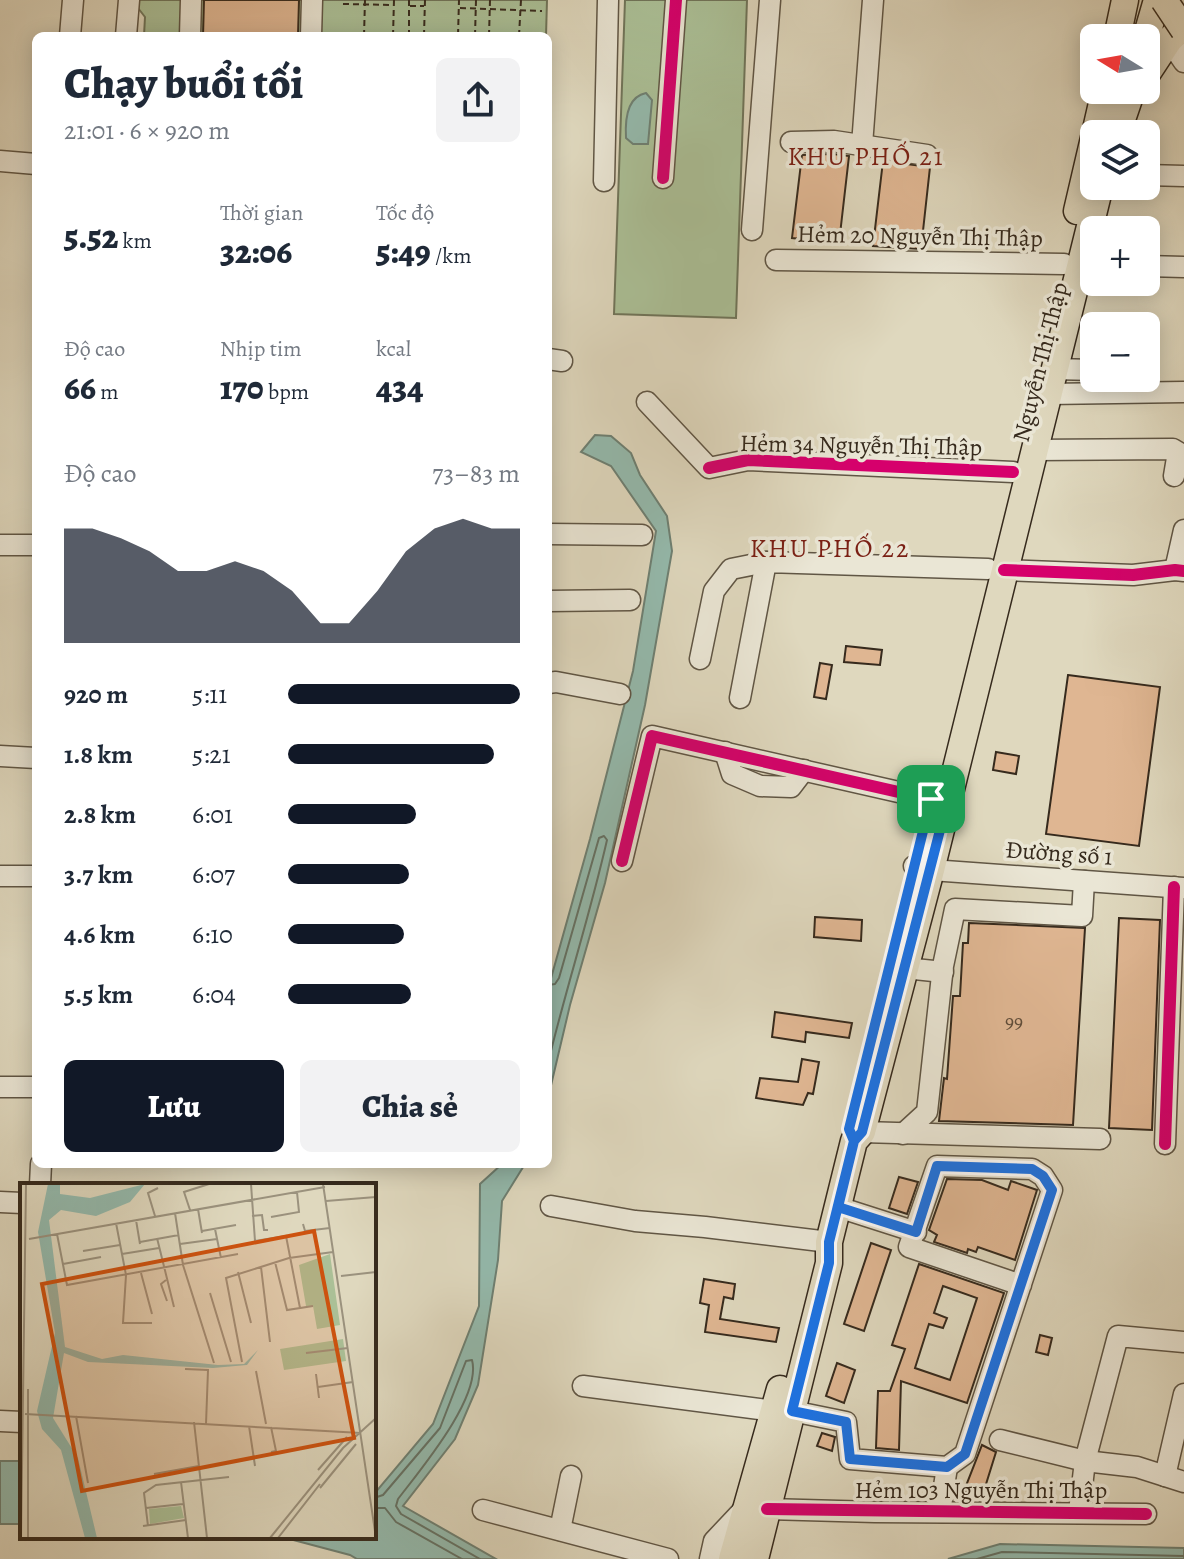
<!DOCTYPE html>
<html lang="vi">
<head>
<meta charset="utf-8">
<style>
	body { margin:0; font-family:Alegreya,serif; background:#f2f2f3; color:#1f2937; height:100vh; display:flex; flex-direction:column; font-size:30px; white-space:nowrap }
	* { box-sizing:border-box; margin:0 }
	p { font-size:26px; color:#747a83 }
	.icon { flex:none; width:44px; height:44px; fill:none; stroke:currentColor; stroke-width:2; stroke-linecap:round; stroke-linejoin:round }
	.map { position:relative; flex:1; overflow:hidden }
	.details { position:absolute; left:32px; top:32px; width:520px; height:1136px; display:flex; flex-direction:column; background:#fff; border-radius:12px; box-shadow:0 4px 20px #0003 }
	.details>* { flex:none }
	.needle { width:52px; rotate:281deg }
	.controls { position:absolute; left:1080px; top:24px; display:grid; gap:16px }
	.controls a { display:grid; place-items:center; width:80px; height:80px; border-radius:12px; background:#fff; box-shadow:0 4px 20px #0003; font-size:40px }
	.pin { position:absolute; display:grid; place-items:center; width:68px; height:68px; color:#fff; margin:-34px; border-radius:16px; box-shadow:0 4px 12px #0006 }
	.round { display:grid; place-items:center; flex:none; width:84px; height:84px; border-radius:12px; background:#f2f2f3 }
	.summary { display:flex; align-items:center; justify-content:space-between; height:136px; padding:0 32px }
	h1 { font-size:44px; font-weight:800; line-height:60px }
	.figures { display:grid; grid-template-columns:repeat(3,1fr); gap:12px; height:136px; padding:8px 32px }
	.figures div { display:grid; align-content:center }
	.figures b { font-size:34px; font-weight:800 }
	.figures small { font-size:22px; font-weight:400 }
	.figures p { font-size:22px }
	.chart { height:224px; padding:16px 32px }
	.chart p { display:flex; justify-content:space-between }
	.chart svg { width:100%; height:144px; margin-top:8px; fill:#111827; opacity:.7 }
	.primary-button { display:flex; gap:16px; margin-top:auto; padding:16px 32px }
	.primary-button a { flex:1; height:92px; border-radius:12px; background:#111827; color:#fff; font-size:32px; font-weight:800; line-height:92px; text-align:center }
	.primary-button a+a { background:#f2f2f3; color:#1f2937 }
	ul { padding:0 32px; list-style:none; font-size:26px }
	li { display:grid; grid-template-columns:128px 96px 1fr; align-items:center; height:60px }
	li i { height:20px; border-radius:10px; background:#111827 }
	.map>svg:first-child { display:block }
	.green { fill:#abc097; stroke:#70755a; stroke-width:2 }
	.water { fill:#94baad; stroke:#6e8073; stroke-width:2 }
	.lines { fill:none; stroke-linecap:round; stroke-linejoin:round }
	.shore { stroke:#657265; stroke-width:2 }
	.building { fill:#dfb692; stroke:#362a1d; stroke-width:2; fill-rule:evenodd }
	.minor-casing { stroke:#605645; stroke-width:23 }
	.major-casing { stroke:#362a1d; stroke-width:29 }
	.path { stroke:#362a1d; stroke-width:2; stroke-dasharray:6 4; stroke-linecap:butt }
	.minor { stroke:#eae6d5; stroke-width:20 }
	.major { stroke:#dfd8be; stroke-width:26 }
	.major-bridge-casing { stroke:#362a1d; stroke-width:29; stroke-linecap:butt }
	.major-bridge { stroke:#dfd8be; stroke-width:26 }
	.cycleway-casing { stroke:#eae6d5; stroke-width:17 }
	.cycleway { stroke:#d6006c; stroke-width:12 }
	.route-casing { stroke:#fff; stroke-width:16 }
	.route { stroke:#1a73e8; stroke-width:10 }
	.labels { text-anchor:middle; stroke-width:7; stroke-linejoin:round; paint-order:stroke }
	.number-label { font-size:20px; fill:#604d3a }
	.street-label { font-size:24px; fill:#362a1d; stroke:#eae6d5 }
	.neighbourhood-label { font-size:26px; letter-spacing:2px; fill:#7a1f14; stroke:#eae6d5 }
	.inset-road { fill:none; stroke:#9b927e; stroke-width:2 }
	.view { fill:#cd520f; fill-opacity:0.15; stroke:#cd520f; stroke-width:4 }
	.inset-edge { fill:none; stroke:#362a1d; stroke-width:4 }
</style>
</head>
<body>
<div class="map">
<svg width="1184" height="1559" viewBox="0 0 1184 1559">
	<rect width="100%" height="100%" fill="#dfd8be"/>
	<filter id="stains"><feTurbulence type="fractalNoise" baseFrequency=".0025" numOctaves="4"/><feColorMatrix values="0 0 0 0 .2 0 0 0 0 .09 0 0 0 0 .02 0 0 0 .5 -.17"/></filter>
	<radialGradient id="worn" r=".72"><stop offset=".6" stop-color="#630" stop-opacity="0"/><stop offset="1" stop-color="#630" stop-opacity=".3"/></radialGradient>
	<g class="green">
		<polygon points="138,0 547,0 546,36 144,36 145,17 138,8"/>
		<polygon points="625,0 747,0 736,318 614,314"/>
	</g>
	<g class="water">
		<path d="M646 93 652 100 648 144H633L626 138C625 121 626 97 646 93Z"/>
		<polygon points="595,435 611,436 631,453 640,475 667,516 672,551 645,705 605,883 570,1005 548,1098 548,989 590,839 633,671 656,531 611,466 581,452"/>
		<polygon points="502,1164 525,1164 502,1201 498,1260 478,1385 455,1439 403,1506 496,1559 357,1559 350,1555 282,1537 374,1537 374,1494 433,1424 479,1306 480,1184"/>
		<rect x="0" y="1461" width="22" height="63"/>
		<polygon points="1000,1544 1184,1548 1184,1559 948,1559"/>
	</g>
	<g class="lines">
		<g class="shore">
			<path d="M548 985 555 984 559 978 599 838 604 836 607 840C590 915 566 988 548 1063"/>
			<path d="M374 1498 383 1495 440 1428 466 1361 472 1360C482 1397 420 1470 398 1499L396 1506 401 1514 480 1559"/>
			<polyline points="374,1508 385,1508 396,1522 462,1559"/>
			<polyline points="977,1559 1002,1552 1184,1556"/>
		</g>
	</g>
	<g class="building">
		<polygon points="204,0 299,0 298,36 203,36"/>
		<polygon points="833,154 849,156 839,243 792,238 802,155"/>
		<polygon points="883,161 930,167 921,249 873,246"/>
		<polygon points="846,646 882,650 880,665 844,662"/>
		<polygon points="820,663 832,665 826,699 814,697"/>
		<polygon points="1068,675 1160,687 1139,846 1046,834"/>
		<polygon points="996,752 1019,756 1016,774 993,770"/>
		<polygon points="815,917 862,920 861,941 814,937"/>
		<polygon points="1119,918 1160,920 1152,1130 1109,1128"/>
		<polygon points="969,923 1085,928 1073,1125 939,1121 944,1078 947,1079 953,996 960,996 963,943 968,943"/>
		<polygon points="775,1012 852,1023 849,1038 806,1032 805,1042 772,1037"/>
		<polygon points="802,1059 819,1062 813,1094 808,1093 803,1105 756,1098 760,1078 798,1082"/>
		<polygon points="899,1177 918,1182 907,1214 889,1208"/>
		<polygon points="947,1179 982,1180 1008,1190 1011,1181 1037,1190 1015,1260 978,1247 976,1252 968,1249 967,1253 934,1242 937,1235 929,1230"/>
		<polygon points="871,1243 891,1250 864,1331 844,1324"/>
		<path d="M919 1264 1004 1293 967 1403 901 1381 899 1450 876 1448 878 1391H890L905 1349 892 1345ZM943 1286 977 1298 950 1380 915 1368 929 1324 943 1328 947 1318 934 1313Z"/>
		<polygon points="704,1279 735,1284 733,1299 724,1297 720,1319 779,1328 776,1342 705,1332 709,1305 700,1303"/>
		<polygon points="1040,1335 1052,1338 1048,1355 1036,1352"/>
		<polygon points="837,1363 855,1370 844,1403 826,1396"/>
		<polygon points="822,1433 835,1437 832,1451 817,1446"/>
		<polygon points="982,1445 996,1452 982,1497 964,1491"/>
	</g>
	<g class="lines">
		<defs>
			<g id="minor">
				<polyline points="70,36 73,0"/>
				<polyline points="126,36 129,0"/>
				<polyline points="190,36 191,0"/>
				<polyline points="311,36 312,0"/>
				<polyline points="1169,40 1184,62"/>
				<polyline points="791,142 834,141 927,155"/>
				<polyline points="862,145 873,0"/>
				<polyline points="0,161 36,164"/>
				<polyline points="1146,175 1184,176"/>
				<polyline points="663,178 676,0"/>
				<polyline points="604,181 608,0"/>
				<polyline points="752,230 770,0"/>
				<polyline points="776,260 1064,264"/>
				<polyline points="1146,266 1184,267"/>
				<polyline points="548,359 562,361"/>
				<polyline points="1054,369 1094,370"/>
				<polyline points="1048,394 1184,392"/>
				<polyline points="647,402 709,468 748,460 1013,472"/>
				<polyline points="1034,450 1173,449 1178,452 1174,476"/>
				<polyline points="548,534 642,535"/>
				<polyline points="0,545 36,545"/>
				<polyline points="1004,570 1133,575 1175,570 1184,571"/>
				<polyline points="1175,570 1184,530"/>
				<polyline points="548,601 630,600"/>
				<polyline points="700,659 714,591 731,569 766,562"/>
				<polyline points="548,683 556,682 620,694"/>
				<polyline points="740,698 766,562 988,569"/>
				<polyline points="725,752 732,774 760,786 791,787 804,770"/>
				<polyline points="0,756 36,758"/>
				<polyline points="622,861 652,736 947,803"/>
				<polyline points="914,866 931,870 1184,888"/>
				<polyline points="0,876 36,876"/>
				<polyline points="905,968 943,972"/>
				<polyline points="0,1087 36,1087"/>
				<polyline points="862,1132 1100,1139"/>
				<polyline points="903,1134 927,1112 943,966 955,909 1082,916 1084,881"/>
				<polyline points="1165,1144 1174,887"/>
				<polyline points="40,1185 41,1164"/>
				<polyline points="0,1202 22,1203"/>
				<polyline points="551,1206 635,1221 705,1227 829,1242"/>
				<polyline points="838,1207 916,1232"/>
				<polyline points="583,1386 774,1411"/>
				<polyline points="792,1411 846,1422 850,1459 947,1467 965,1454 1052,1190 1043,1176 1032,1169 937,1166 909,1247 1021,1285"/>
				<polyline points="0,1421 22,1422"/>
				<polyline points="1000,1440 1085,1461 1137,1467 1184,1482"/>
				<polyline points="1165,1476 1184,1394"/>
				<polyline points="483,1510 668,1559"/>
				<polyline points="940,1512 947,1467"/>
				<polyline points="1079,1512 1085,1461 1118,1336 1184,1342"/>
				<polyline points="560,1530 571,1476"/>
				<polyline points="710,1559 714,1541 747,1506 767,1509 875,1512 1146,1514"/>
			</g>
			<g id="major">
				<polyline points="1117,38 1125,0"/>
				<polyline points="1146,38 1157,0"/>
				<polyline points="1146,75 1169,40 1184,26"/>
				<polyline points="1095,134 1105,90"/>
				<polyline points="1117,134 1132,90"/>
				<polyline points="1077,211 1094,138"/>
				<polyline points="732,1559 780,1389"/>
				<polyline points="755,1559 829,1263 829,1242 854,1141 862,1132 931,870 1100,186"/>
			</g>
		</defs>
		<use href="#minor" class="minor-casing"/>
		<use href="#major" class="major-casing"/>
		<g class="path">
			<polyline points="425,0 424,35 458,36 459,0"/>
			<polyline points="343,4 394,5"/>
			<polyline points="410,6 424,6"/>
			<polyline points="460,8 542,11"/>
			<polyline points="364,36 365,0"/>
			<polyline points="393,36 394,0"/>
			<polyline points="409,36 409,0"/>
			<polyline points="475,36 476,0"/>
			<polyline points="489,36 490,0"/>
			<polyline points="519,36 521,0"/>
		</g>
		<use href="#minor" class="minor"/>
		<use href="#major" class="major"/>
		<defs>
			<polyline id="major-bridge" points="1164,0 1184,30"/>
		</defs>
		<use href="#major-bridge" class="major-bridge-casing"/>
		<use href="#major-bridge" class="major-bridge"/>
		<defs>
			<g id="cycleway">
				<polyline points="663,178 676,0"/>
				<polyline points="709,468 748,460 1013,472"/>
				<polyline points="1004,570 1133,575 1175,570 1184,571"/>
				<polyline points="622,861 652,736 947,803"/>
				<polyline points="1165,1144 1174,887"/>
				<polyline points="767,1509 1146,1514"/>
			</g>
		</defs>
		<use href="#cycleway" class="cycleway-casing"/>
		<use href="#cycleway" class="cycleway"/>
	</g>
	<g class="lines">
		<defs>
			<polyline id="route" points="931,799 849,1129 854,1141 829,1242 829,1263 792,1411 846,1422 850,1459 947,1467 965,1454 1052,1190 1043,1176 1032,1169 937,1166 916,1232 838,1207 854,1141 862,1132 947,803 931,799"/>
		</defs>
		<use href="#route" class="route-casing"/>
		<use href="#route" class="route"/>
	</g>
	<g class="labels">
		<g class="number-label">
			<text x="1014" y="1028">99</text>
		</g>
		<g class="street-label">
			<text transform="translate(920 236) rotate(1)" y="8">Hẻm 20 Nguyễn Thị Thập</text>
			<text transform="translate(1040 362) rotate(-76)" y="8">Nguyễn Thị Thập</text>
			<text transform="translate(861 445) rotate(1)" y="8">Hẻm 34 Nguyễn Thị Thập</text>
			<text transform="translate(1059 853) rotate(4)" y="8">Đường số 1</text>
			<text x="981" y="1498">Hẻm 103 Nguyễn Thị Thập</text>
		</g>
		<g class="neighbourhood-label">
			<text x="866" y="165">KHU PHỐ 21</text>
			<text x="830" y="557">KHU PHỐ 22</text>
		</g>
	</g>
	<g transform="translate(20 1183)">
		<rect width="356" height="356" fill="#dfd8be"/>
		<path d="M310 71 320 142 297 146 293 123H286L279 82ZM323 156 326 178 264 187 260 166ZM161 323 164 335 130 341 129 326Z" fill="#abc097"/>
		<path d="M28 1H40V11L70 15 125 1 110 19 76 33 41 27 29 37 45 164 82 176 103 172 198 182 224 181 238 167 227 182 193 185 68 179 44 170 33 235 58 275 77 355H65L41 267 22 246 17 228 35 150 18 49Z" fill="#94baad"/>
		<path class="inset-road" d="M231 1 235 58 266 53 280 125M303 1 356 355M306 18 356 14M178 26 182 50M170 27 164 9 189 1M155 30 163 82 194 180M135 33 128 10 138 5M232 33 242 32 244 47H248M251 34 279 29 277 9M116 37 120 61M96 40 106 92 103 140H132M283 41 285 48 310 45M195 46 201 75M182 48 216 42M37 51 47 102 218 71M137 55 154 124M9 56 305 4M120 59 159 52M160 61 197 56M63 68 100 62M102 71 139 65M255 79 267 127 293 123M43 81 81 74M241 84 250 159M218 89 231 140M121 90 132 131M321 93 356 89M146 97 141 101 147 118M190 110 211 179M286 170 328 165M222 179 206 95 269 75 313 69M165 186 188 187 186 241M236 188 246 241M296 191 299 215M298 204 333 199M5 231 341 250M56 233 68 300M174 239 187 355M229 243 235 283M251 244 256 268 251 269M298 287 327 254M134 291 179 283M161 299 168 355M300 305 336 261M126 325 163 321M123 343 166 337M128 343 124 310 136 302 209 294M1 355 6 1M8 355V206M250 355 323 265 356 235M258 355 300 301"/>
		<path class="view" d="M294 48 334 255 62 308 22 101Z"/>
		<rect width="356" height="356" class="inset-edge"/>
	</g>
	<rect width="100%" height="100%" filter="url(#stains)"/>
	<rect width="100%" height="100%" fill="url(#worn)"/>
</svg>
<div class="controls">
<a><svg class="needle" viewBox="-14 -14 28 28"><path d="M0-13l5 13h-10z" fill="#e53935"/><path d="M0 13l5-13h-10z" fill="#747a83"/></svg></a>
<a><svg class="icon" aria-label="layers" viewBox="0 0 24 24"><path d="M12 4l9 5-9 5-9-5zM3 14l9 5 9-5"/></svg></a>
<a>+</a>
<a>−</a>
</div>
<div class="pin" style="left:931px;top:799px;background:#1e9e55"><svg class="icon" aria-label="arrive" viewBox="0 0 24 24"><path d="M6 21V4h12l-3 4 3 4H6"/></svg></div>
<section class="details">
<div class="summary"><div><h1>Chạy buổi tối</h1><p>21:01 · 6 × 920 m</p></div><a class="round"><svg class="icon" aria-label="share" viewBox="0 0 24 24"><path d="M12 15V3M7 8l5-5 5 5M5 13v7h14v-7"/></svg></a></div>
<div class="figures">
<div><b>5.52<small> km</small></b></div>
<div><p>Thời gian</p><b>32:06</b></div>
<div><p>Tốc độ</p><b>5:49<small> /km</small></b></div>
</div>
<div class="figures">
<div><p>Độ cao</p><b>66<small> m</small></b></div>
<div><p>Nhịp tim</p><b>170<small> bpm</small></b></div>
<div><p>kcal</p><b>434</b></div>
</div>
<div class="chart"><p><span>Độ cao</span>73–83 m</p>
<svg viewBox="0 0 160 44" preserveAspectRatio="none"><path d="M0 44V9L10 9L20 12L30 16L40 22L50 22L60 19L70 22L80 28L90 38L100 38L110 28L120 16L130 9L140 6L150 9L160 9V44z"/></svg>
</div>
<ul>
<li><b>920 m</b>5:11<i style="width:100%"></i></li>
<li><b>1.8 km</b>5:21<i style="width:89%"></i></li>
<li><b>2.8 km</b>6:01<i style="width:55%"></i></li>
<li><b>3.7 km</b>6:07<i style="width:52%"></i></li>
<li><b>4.6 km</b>6:10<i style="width:50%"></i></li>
<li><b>5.5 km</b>6:04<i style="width:53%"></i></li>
</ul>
<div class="primary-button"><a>Lưu</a><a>Chia sẻ</a></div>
</section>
</div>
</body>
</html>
